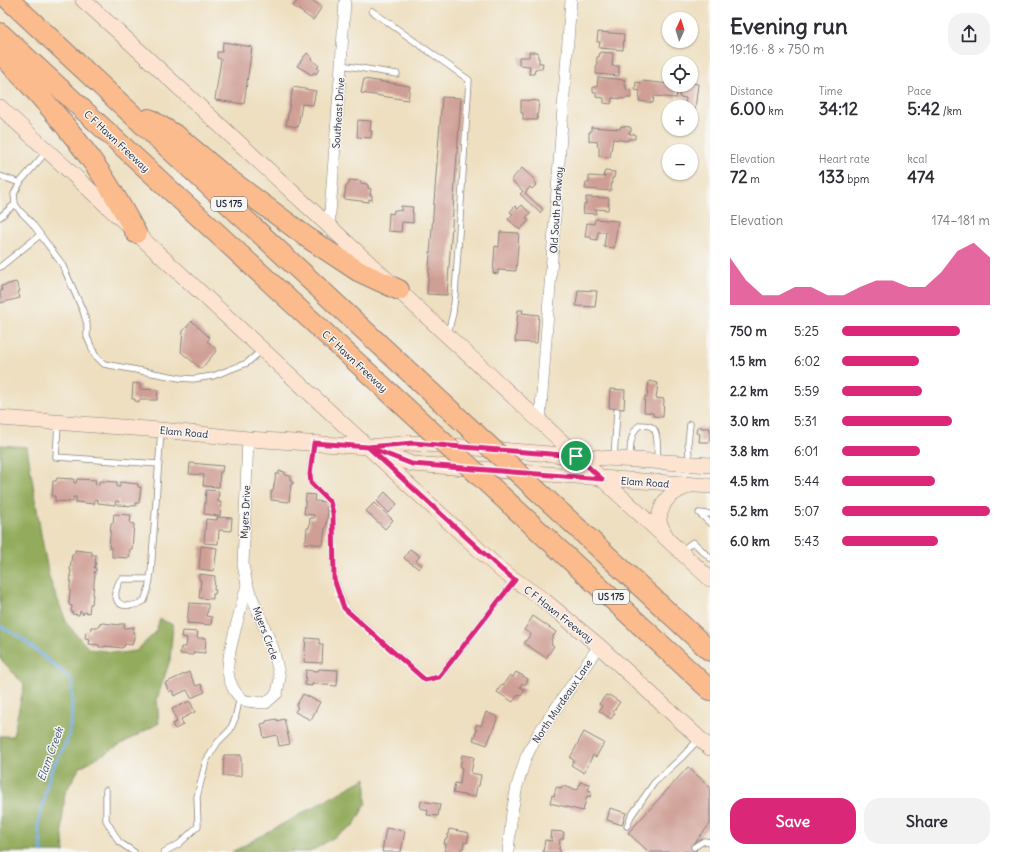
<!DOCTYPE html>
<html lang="en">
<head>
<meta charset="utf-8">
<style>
	body { margin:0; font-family:Delius,sans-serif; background:#f2f2f3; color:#2b2b33; height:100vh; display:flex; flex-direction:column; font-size:15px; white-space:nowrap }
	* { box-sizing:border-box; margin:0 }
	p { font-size:13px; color:#7c7c81 }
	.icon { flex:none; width:22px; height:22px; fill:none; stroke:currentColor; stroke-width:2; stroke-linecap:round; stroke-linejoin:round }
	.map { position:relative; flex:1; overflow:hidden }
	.side { display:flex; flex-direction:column; background:#fff; width:300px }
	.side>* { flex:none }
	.needle { width:26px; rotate:4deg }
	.buttons { position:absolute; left:662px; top:12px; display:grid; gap:8px }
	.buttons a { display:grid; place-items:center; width:36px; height:36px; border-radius:50%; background:#fff; box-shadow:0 1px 3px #0004; font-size:20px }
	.pin { position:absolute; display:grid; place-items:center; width:34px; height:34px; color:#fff; margin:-17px; border:2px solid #fff; border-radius:50%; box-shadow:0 1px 4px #0007 }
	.round { display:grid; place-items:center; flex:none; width:42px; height:42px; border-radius:16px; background:#f2f2f3 }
	.headline { display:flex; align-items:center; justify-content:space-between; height:68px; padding:0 20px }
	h1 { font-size:22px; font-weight:800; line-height:30px }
	.metrics { display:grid; grid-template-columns:repeat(3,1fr); gap:6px; height:68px; padding:4px 20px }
	.metrics div { display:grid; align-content:center }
	.metrics b { font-size:17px; font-weight:800 }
	.metrics small { font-size:11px; font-weight:400 }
	.metrics p { font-size:11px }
	.chart { height:112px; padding:8px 20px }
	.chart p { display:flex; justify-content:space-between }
	.chart svg { width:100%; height:72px; margin-top:4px; fill:#db2777; opacity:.7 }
	.action { display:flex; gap:8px; margin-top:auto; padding:8px 20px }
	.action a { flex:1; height:46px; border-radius:16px; background:#db2777; color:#fff; font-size:16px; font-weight:800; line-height:46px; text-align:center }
	.action a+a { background:#f2f2f3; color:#2b2b33 }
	ul { padding:0 20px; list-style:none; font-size:13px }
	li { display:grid; grid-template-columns:64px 48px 1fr; align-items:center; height:30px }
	li i { height:10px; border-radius:5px; background:#db2777 }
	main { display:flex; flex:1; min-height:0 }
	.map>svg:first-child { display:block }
	.forest { fill:#93ab5c; stroke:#5a664c }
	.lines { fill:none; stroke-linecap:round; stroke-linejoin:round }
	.stream { stroke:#78aee6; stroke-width:3 }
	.building { fill:#cf9e94 }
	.service-casing { stroke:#88807e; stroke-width:7 }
	.minor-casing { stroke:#88807e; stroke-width:12 }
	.secondary-casing { stroke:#88807e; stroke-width:16 }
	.motorway-casing { stroke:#88807e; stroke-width:22 }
	.service { stroke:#fff; stroke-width:5.5 }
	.minor { stroke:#fff; stroke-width:11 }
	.secondary { stroke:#fde4d1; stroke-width:15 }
	.motorway { stroke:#fbbb8c; stroke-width:20 }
	.motorway-bridge-casing { stroke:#88807e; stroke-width:22; stroke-linecap:butt }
	.motorway-bridge { stroke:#fbbb8c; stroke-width:20 }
	.route-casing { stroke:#fff; stroke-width:8 }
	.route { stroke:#db2777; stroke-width:5 }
	.labels { text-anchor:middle; stroke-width:3; stroke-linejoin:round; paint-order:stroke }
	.shield { fill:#f6f6f2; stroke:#626272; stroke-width:1 }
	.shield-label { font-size:9px; font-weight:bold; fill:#22223b }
	.street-label { font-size:10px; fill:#22223b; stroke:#f6f6f2 }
	.water-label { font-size:11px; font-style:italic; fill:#405377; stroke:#f6f6f2 }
</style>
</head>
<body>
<main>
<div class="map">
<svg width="710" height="852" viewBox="0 0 710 852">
	<rect width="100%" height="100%" fill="#f6f6f2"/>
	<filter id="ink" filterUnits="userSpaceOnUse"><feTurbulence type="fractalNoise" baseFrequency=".025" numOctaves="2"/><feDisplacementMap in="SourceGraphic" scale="8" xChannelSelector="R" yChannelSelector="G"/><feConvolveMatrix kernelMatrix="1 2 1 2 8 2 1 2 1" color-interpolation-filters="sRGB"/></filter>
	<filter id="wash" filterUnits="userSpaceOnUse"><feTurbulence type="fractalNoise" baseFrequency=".012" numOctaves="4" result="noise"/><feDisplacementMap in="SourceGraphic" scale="16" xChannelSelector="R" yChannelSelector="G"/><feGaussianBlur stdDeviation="0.9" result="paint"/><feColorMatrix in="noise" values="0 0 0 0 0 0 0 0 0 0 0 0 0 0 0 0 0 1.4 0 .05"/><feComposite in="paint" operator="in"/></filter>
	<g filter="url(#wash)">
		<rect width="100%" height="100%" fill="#eedfc0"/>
		<g class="forest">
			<polygon points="0,445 27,447 41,534 49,577 67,624 89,649 121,653 136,651 155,633 160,619 173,625 170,660 157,699 159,723 80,767 65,793 62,822 64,852 0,852 0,736 13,736 24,685 0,658"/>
			<polygon points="366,778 366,803 354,825 310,852 232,852"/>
		</g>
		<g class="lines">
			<polyline class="stream" points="0,626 21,638 72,680 72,713 68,738 50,774 38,824 42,852"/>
		</g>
		<g id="blocks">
			<g class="building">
				<polygon points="298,0 312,0 322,7 313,20 293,6"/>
				<polygon points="598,32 624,34 623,50 599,48 600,42 597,42"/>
				<polygon points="223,42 252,47 244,104 215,100 221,59 217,58 217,52 222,52"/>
				<polygon points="529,52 538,52 538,58 539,58 539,63 543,63 542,69 535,69 534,74 529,74 530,66 519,65 519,57 529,57"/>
				<polygon points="600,52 613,53 612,66 619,66 619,76 596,74 597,57 599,57"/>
				<polygon points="307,53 312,57 311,59 319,66 317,68 319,69 316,74 314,72 312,75 297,66"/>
				<polygon points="598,77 625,80 624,85 626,85 626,89 631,90 631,98 625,98 624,99 612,98 611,104 604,103 604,98 596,97 596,92 593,92 593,87 597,87"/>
				<polygon points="364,79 410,86 408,100 361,93"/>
				<polygon points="642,81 678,85 676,98 654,96 653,103 639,101 640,91 635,90 636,82 641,83"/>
				<polygon points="691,83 698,84 694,118 691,117 691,107 685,107 686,98 679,97 681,85 691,85"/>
				<polygon points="293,87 316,91 313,105 302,104 298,127 286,125"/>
				<polygon points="442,97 461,98 447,295 427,294"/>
				<polygon points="521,100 539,101 537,120 523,120 523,113 521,113"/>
				<polygon points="358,120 371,121 370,131 372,131 371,138 357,137"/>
				<polygon points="621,126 630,127 630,128 631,128 631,132 629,132 629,134 635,134 635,139 628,139 628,141 613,139 610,157 599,156 599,146 597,146 598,142 589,141 589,132 591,132 591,127 620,129"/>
				<polygon points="522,168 535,180 534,182 537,184 532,189 530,187 525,193 543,209 540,213 520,194 523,191 511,180"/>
				<polygon points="605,171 615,172 614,178 612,178 611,191 585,189 586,183 589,183 589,176 605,177 605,176 603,176"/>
				<polygon points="349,180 361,181 360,183 367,184 367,185 368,185 368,188 371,189 370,195 372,195 372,200 369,199 369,202 344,199 346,187 349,183"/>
				<polygon points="586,197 609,198 608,210 596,209 596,214 583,213 584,204 586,204"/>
				<polygon points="522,205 530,213 526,218 529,220 520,230 508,219 513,214 510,212 515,206 518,209"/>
				<polygon points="401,206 413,207 412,212 413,212 413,223 402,222 401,232 388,231 389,213 393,214 394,210 401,211"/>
				<polygon points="595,219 618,221 614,248 604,247 606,232 598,232 597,240 591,239 591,237 585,237 587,223 594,224"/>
				<polygon points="500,232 519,233 516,271 498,270 498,274 493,273 495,246 499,247"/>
				<polygon points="16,282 20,291 18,292 20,298 0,303 0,291 2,291 1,286"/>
				<polygon points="578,290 597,291 595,307 576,306"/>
				<polygon points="518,310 523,310 522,313 539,315 537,343 515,342"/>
				<polygon points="192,321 210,338 207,341 217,350 201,369 181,352 183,331"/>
				<polygon points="649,381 658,383 656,398 664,399 663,417 653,416 653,413 644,412 645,396 647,397"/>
				<polygon points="133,383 140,384 140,389 158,390 157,400 139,400 139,402 135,401 135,399 132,399"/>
				<polygon points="610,389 625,390 624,409 609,408"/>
				<polygon points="697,427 702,427 702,428 710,428 710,442 699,442 700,434 696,433"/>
				<polygon points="190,463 223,466 222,472 220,472 219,487 203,486 204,475 189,474"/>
				<polygon points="279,471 285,472 285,475 291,476 291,482 293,482 293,484 291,484 289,502 271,500 271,491 273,491 276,474 279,474"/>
				<polygon points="57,478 74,479 74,483 76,483 77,479 96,480 95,484 99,485 99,481 117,482 117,487 120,487 120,482 138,484 138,487 141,487 139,503 136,503 136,506 118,505 119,501 116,501 115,505 98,503 98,500 95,499 94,504 76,502 76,497 73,497 73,502 55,501 55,496 52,496 53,481 56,481"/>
				<polygon points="206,490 219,491 218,502 221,502 220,516 204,514"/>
				<polygon points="385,492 397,504 389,513 377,501"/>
				<polygon points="306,494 315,495 314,501 327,502 326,511 328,511 326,528 325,528 323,545 304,543 305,540 306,540 307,528 309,528 310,518 314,518 314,515 304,514"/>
				<polygon points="374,503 393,520 385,529 366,511"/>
				<polygon points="114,514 131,515 130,523 134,524 132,549 130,549 129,558 112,557 112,548 109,548 111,523 113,523"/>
				<polygon points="217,517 232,518 231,531 219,530 218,544 204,543 206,519 217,520"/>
				<polygon points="201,546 217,548 214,571 199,569"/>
				<polygon points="410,549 420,556 416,561 422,565 419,569 404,558"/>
				<polygon points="75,550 92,552 92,555 96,555 95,563 96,563 94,568 96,568 96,571 95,571 94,573 95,573 92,604 90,604 89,613 84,612 83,615 82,614 82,612 80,611 79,615 72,614 73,612 71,612 72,606 69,605 69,602 70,592 70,586 71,576 70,576 71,570 70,570 72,554 75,554"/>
				<polygon points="199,574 215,576 214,590 216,590 215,594 213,594 213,599 199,598 201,580 199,580"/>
				<polygon points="189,603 208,604 208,612 207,612 206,616 212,617 211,625 187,623"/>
				<polygon points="533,616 556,632 551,640 552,641 551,644 554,646 546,658 524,643 531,634 524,630"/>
				<polygon points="103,623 119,625 119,624 125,624 124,628 134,627 133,633 135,634 132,645 125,644 124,647 122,647 122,648 105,646 105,647 99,647 99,645 89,644 90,639 85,638 86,632 90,633 91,627 99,627 99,624"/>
				<polygon points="182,631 198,632 197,638 206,638 205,653 194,652 193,655 180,654 181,647 186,647 187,638 181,637"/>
				<polygon points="306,638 319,639 319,644 323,644 322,663 304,662"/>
				<polygon points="319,669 338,670 337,686 312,684 312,686 305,685 306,670 318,671"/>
				<polygon points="189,672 196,686 201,684 205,692 191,698 187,690 174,696 172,690 169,692 165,683"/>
				<polygon points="516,672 528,679 525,685 522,683 520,687 525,690 521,696 518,695 513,702 497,692 502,684 503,685 510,675 513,677"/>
				<polygon points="303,694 320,702 311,720 295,712 298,707 296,706"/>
				<polygon points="606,695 608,696 609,695 620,702 613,712 615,713 611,719 599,711 602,706 599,704"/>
				<polygon points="190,701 195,712 181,719 183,725 175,729 172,724 177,722 172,709"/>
				<polygon points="486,712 498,717 487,745 473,740 477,730 475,729 477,724 481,726"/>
				<polygon points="277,719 277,721 284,719 290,744 279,746 277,735 264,738 261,724 266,723 266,721"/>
				<polygon points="584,732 604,743 596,757 593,755 584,773 571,765 574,760 570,758"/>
				<polygon points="224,755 241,755 241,776 223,776"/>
				<polygon points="462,755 474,757 471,773 481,775 479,786 477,786 475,797 453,793 455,783 460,784 462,768 460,767"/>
				<polygon points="688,767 710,787 710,824 692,846 697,850 695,852 688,852 686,851 685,852 649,852 628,833"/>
				<polygon points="580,782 590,784 588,790 591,791 590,797 587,796 583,811 550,803 552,795 554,796 556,787 561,788 562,786 578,790"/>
				<polygon points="421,801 440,804 438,816 427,815 428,810 420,808"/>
				<polygon points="610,808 626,813 622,825 607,820"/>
				<polygon points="386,828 405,831 401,852 382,852"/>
				<polygon points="449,829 469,833 467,843 464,842 463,849 461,848 460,852 445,852 446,844 444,844 445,839 447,839"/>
				<polygon points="551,831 564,832 563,839 560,839 559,850 561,851 561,852 543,852 545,840 552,841 552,838 550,838"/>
			</g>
		</g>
	</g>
	<g filter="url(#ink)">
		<use href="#blocks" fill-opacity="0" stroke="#88807e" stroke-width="1"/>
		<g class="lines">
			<defs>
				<g id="service">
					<polyline points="372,11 469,80 455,295 453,313 448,333"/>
					<polyline points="341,65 397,74"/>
					<polyline points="47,151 21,181 14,194 15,204 20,211 31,222 62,264 83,311 87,324 87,337 95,355 104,364 180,378 193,379 213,376 247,363 262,350"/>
					<polyline points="0,176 20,183"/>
					<polyline points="0,217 15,204"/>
					<polyline points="0,267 40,235"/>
					<polyline points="58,423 56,457 159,464"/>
					<polyline points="313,445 310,474 311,483 330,502 333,513 334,579 345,608 425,680 439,677 515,580"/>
					<polyline points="614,458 617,411"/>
					<path d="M630 459C630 448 630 432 640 425 645 425 650 425 653 428 659 433 657 454 657 461"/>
					<polyline points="689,463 689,456 688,443 690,424"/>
					<polyline points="710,514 699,513 710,523"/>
					<polyline points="681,551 693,542 710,558"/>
					<path d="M150 579H121C118 583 117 586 116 591 113 610 133 607 144 601L148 590 151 572 161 430"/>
					<polyline points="106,790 106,820 119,842 134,852"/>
					<polyline points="627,826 631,816 654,783 681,758 699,739"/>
					<polyline points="694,847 704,841 710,842"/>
					<polyline points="164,852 179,844 198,826 197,797 206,761 218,742 230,730 235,719 240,697"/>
				</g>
				<g id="minor">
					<polyline points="329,226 341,65 345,0"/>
					<polyline points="540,421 571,0"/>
					<path d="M247 585 273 648 280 678 277 693 266 703C259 702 248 703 242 699 234 693 229 682 228 672 227 658 232 644 235 630 239 615 243 600 247 585Z"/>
					<polyline points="247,585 243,565 248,439"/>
					<polyline points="508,852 512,812 517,786 526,757 538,734 599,646"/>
				</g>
				<g id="secondary">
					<polyline points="83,0 122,35 329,226 710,579"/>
					<polyline points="0,107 502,571 545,601 599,646 710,748"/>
					<polyline points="0,418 161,430 248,439 368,447 413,443 576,456 710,465"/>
					<polyline points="376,450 412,464 710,486"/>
					<path d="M666 537C664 531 659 525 659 519 660 510 665 498 673 494 678 490 684 488 690 485"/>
				</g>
				<g id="motorway">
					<polyline points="9,0 449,409"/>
					<polyline points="0,33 404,406"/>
					<path d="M0 53C34 88 67 125 95 165 111 187 123 210 136 233"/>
					<polyline points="149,119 177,136 226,177 308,238 358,271 399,290"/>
					<polyline points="511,505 710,690"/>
					<polyline points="556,508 710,651"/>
				</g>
			</defs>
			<use href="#service" class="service-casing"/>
			<use href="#minor" class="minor-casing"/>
			<use href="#secondary" class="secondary-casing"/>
			<use href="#motorway" class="motorway-casing"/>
			<use href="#service" class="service"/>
			<use href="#minor" class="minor"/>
			<use href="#secondary" class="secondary"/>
			<use href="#motorway" class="motorway"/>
			<defs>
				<g id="motorway-bridge">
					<polyline points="404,406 511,505"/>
					<polyline points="449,409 556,508"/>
				</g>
			</defs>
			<use href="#motorway-bridge" class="motorway-bridge-casing"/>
			<use href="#motorway-bridge" class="motorway-bridge"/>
		</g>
	</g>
	<g class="lines" filter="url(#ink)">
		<defs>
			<polyline id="route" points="576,456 413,443 368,447 502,570 515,580 439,677 425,680 344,608 334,579 333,513 330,502 311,483 310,474 314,443 368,447 412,464 602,479 576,456"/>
		</defs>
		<use href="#route" class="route-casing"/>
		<use href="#route" class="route"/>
	</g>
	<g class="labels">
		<g class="shield">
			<rect x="211" y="197" width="36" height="14" rx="3"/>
			<rect x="593" y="590" width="36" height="14" rx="3"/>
		</g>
		<g class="shield-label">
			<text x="229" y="207">US 175</text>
			<text x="611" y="600">US 175</text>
		</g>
		<g class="street-label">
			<text transform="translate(338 113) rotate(-86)" y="4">Southeast Drive</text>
			<text transform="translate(117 141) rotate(43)" y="4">C F Hawn Freeway</text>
			<text transform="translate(556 210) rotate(-86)" y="4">Old South Parkway</text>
			<text transform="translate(355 361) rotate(43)" y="4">C F Hawn Freeway</text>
			<text transform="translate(184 432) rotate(5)" y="4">Elam Road</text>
			<text transform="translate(645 482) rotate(4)" y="4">Elam Road</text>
			<text transform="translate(245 512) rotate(-87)" y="4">Myers Drive</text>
			<text transform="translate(559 614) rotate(38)" y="4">C F Hawn Freeway</text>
			<text transform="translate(266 633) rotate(70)" y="4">Myers Circle</text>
			<text transform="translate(562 701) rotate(-56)" y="4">North Murdeaux Lane</text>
		</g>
		<g class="water-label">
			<text transform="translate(50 754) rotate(-70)" y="4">Elam Creek</text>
		</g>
	</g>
</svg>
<div class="buttons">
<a><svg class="needle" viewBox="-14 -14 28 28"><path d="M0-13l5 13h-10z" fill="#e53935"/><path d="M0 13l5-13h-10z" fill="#7c7c81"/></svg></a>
<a><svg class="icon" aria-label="locate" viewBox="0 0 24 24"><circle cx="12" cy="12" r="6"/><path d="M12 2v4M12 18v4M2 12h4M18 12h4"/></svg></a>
<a>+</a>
<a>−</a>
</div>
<div class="pin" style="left:576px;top:456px;background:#1e9e55"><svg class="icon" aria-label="arrive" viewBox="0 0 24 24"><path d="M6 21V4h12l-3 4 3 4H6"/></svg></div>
</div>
<section class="side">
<div class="headline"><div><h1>Evening run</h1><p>19:16 · 8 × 750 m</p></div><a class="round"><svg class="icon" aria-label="share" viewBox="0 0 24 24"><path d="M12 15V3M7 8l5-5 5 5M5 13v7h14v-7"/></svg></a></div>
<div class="metrics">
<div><p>Distance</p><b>6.00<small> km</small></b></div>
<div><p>Time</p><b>34:12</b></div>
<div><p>Pace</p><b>5:42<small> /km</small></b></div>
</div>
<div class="metrics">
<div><p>Elevation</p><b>72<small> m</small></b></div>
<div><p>Heart rate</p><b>133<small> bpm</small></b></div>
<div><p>kcal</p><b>474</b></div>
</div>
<div class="chart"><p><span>Elevation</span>174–181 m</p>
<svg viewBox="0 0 160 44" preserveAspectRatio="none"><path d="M0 44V15L10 29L20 38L30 38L40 33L50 33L60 38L70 38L80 33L90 29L100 29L110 33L120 33L130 24L140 11L150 6L160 15V44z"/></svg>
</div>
<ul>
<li><b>750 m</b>5:25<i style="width:80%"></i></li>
<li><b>1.5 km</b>6:02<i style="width:52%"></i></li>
<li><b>2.2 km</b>5:59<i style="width:54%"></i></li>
<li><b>3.0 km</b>5:31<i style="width:74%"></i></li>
<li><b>3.8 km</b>6:01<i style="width:53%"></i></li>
<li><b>4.5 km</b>5:44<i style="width:63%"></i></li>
<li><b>5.2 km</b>5:07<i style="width:100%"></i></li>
<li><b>6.0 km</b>5:43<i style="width:65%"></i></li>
</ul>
<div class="action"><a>Save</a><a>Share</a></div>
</section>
</main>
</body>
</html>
